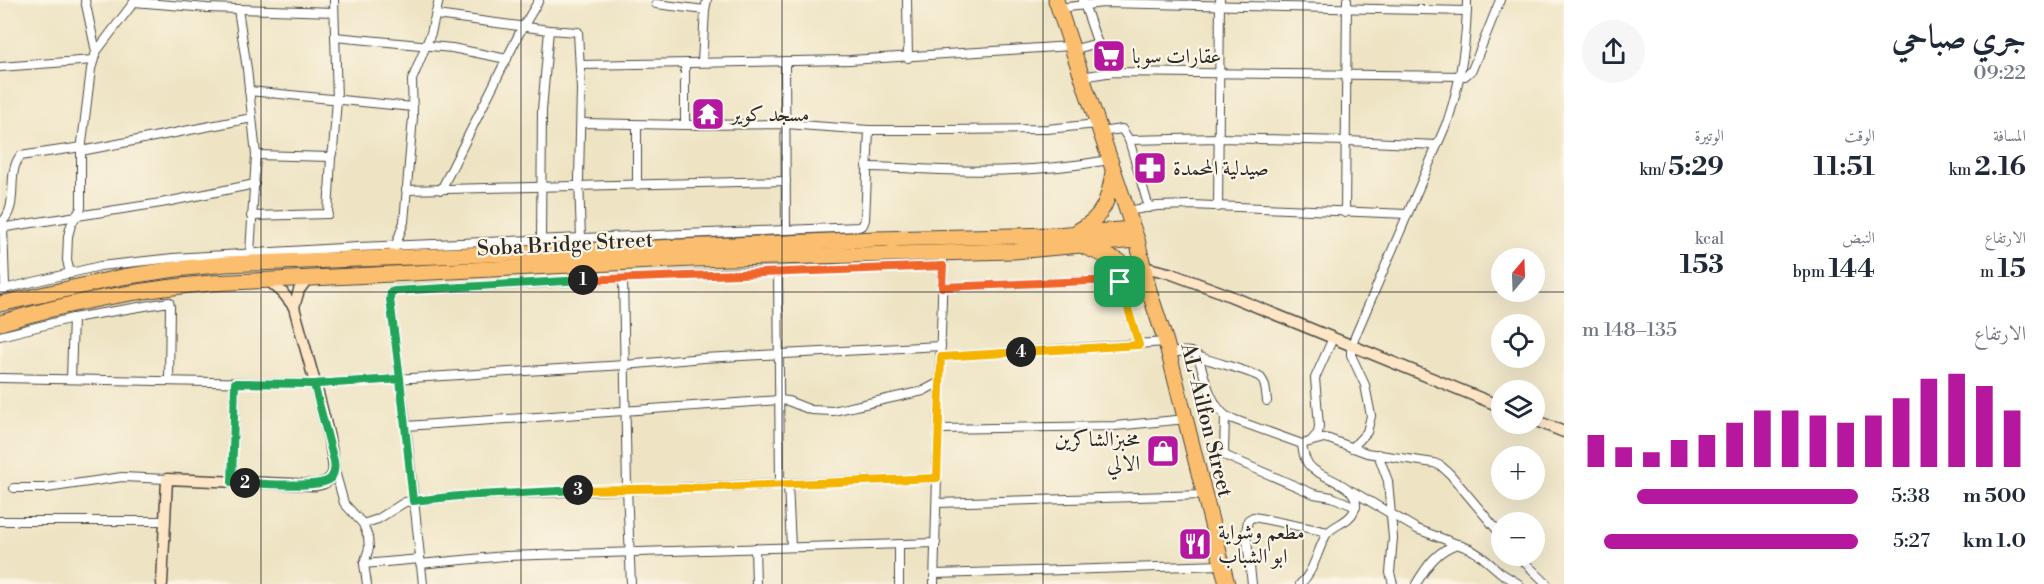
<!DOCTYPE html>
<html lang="ar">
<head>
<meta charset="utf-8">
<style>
	body { margin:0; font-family:"Libre Bodoni",Amiri,serif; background:#f6f6f7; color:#1f2937; direction:rtl; height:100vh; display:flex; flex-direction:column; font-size:22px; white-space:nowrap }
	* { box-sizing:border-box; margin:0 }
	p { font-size:20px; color:#747a83 }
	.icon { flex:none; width:33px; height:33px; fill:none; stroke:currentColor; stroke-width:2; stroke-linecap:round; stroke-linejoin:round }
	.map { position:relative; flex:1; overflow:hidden; direction:ltr }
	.details { display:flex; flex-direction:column; background:#fff; width:480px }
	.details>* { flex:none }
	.needle { width:39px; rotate:19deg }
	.fabs { position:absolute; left:1491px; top:248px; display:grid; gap:12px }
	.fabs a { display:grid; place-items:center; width:54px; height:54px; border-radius:50%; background:#fff; box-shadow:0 6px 24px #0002; font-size:30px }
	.pin { position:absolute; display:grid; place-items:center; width:51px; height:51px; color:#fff; margin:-26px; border-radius:12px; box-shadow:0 3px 9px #0006 }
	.km { position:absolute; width:30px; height:30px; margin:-15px; border-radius:50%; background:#222; color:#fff; font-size:16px; line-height:30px; text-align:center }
	.round { display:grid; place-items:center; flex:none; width:63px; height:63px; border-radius:32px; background:#f6f6f7 }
	.overview { display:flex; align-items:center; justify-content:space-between; height:102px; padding:0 18px }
	h1 { font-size:33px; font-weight:800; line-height:45px }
	.stats { display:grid; grid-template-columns:repeat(3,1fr); gap:9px; height:102px; padding:6px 18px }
	.stats div { display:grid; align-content:center }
	.stats b { font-size:26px; font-weight:800 }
	.stats small { font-size:16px; font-weight:400 }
	.stats p { font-size:16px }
	.chart { height:168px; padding:12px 18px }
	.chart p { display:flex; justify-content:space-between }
	.chart svg { width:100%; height:108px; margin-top:6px; stroke:#b5179e; stroke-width:6 }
	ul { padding:0 18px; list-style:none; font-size:20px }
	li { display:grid; grid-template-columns:96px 72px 1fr; align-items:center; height:45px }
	li i { height:15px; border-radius:8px; background:#b5179e }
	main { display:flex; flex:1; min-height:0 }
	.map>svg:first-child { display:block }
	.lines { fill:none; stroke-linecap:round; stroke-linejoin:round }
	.street-casing { stroke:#484742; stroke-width:10 }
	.secondary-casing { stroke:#484742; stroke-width:13 }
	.highway-casing { stroke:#484742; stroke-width:17 }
	.street { stroke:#fff; stroke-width:8 }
	.secondary { stroke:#fde5c5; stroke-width:10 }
	.highway { stroke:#fbbe6e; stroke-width:15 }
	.split-1-casing { stroke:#fff; stroke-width:12 }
	.split-2-casing { stroke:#fff; stroke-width:12 }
	.split-3-casing { stroke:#fff; stroke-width:12 }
	.split-4-casing { stroke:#fff; stroke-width:12 }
	.split-5-casing { stroke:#fff; stroke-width:12 }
	.split-1 { stroke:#f0652b; stroke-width:8 }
	.split-2 { stroke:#22a559; stroke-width:8 }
	.split-3 { stroke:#22a559; stroke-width:8 }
	.split-4 { stroke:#f5b400; stroke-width:8 }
	.split-5 { stroke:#f5b400; stroke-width:8 }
	.grid { fill:none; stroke:#2b2b2b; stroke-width:1.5; stroke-opacity:0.55 }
	.labels { text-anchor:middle; stroke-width:4.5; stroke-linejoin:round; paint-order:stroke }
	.poi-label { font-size:21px; fill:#2b2b2b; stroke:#fcf5e5; text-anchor:start }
	.street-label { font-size:21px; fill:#2b2b2b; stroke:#fcf5e5 }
</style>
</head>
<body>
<main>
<section class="details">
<div class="overview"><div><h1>جري صباحي</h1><p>09:22</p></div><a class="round"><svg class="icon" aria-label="share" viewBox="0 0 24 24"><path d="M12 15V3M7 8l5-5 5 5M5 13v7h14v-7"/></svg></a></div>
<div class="stats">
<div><p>المسافة</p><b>2.16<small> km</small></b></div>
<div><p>الوقت</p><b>11:51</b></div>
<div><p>الوتيرة</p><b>5:29<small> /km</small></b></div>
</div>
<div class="stats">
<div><p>الارتفاع</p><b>15<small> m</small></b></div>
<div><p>النبض</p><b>144<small> bpm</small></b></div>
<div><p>kcal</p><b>153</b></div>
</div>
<div class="chart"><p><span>الارتفاع</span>135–148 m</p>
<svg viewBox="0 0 160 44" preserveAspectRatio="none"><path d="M5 44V31M15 44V36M25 44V38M35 44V33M45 44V31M55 44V26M65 44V21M75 44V21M85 44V23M95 44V26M105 44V23M115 44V16M125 44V8M135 44V6M145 44V11M155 44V21"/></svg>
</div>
<ul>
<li><b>500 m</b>5:38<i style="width:80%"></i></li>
<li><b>1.0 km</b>5:27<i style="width:92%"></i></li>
</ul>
</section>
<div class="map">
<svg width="1564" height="584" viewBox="0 0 1564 584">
	<rect width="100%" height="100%" fill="#fcf5e5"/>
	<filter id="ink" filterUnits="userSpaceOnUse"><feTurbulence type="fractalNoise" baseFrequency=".0167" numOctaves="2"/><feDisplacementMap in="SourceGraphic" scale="12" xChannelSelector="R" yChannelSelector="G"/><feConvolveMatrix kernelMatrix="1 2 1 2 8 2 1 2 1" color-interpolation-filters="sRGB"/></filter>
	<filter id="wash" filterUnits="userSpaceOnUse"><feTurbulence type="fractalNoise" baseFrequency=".008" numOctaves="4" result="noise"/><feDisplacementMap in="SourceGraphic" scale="24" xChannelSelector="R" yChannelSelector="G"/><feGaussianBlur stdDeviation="1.35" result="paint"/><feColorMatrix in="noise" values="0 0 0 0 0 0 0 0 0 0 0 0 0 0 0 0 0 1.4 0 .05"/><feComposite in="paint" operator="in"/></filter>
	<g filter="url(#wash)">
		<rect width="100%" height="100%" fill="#eee4c4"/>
	</g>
	<g filter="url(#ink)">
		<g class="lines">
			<defs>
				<g id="street">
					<polyline points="85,0 96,52"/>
					<polyline points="907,0 908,58"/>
					<polyline points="1083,1 1108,73"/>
					<polyline points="134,2 207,8 334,12"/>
					<polyline points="656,4 705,10"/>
					<polyline points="1059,8 1103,3 1467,11"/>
					<polyline points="238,9 247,69 256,155 250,253"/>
					<polyline points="436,15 549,30 578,32 581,89 579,179 581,239"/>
					<polyline points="335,37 452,48 507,59"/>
					<polyline points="1072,50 1098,43"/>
					<polyline points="785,61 786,230"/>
					<polyline points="702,62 705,10 707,0"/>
					<polyline points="581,65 850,60 1071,46"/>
					<polyline points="0,67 93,60"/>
					<polyline points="1081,77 1113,72 1465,76 1472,70 1500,0"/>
					<polyline points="249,91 413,107"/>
					<polyline points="581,123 685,125 786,124 869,130 942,130 1047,129 1097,124"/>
					<polyline points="637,125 637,185"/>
					<polyline points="685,125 685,63"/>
					<polyline points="1100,132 1122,129 1129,140 1219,138 1347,141 1437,145"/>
					<polyline points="1129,140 1149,208"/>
					<polyline points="81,151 252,118"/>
					<polyline points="256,155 331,157"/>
					<path d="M866 167C891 167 915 169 940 170 996 172 1053 170 1109 160"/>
					<polyline points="406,190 786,181"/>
					<polyline points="441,190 520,32 539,0"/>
					<polyline points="1218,207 1220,0"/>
					<polyline points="1127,211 1157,206 1191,205 1407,214"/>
					<polyline points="1345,213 1347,0"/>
					<polyline points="251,216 328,214 331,157 333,150 337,100 334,0"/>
					<path d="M0 224C21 207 5 176 20 156L82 147"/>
					<polyline points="0,228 161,203 255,184"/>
					<polyline points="3,228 5,285"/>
					<polyline points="541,240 542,110 549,30"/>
					<polyline points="394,250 404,222 413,117 412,80 431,33 439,0"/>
					<polyline points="778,272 780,484"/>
					<polyline points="70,274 67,260 68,236 71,225 81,208 81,151 91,69 96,52 134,2"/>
					<polyline points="623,278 627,488 631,584"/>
					<polyline points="942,287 1116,280 1120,282 1139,345"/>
					<polyline points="0,290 100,266 173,258 358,247 859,227 863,225 865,220 869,130"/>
					<polyline points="0,336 73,318 169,302 170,306 169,381"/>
					<path d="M1168 353C1179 352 1190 349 1198 356 1204 375 1212 411 1230 418L1302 444C1303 454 1305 463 1313 469 1326 480 1365 487 1354 511 1349 523 1333 524 1326 535 1317 551 1314 572 1300 584"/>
					<path d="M1198 356C1211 362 1253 371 1261 378 1266 384 1266 393 1267 401"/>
					<polyline points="941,357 1166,342"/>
					<polyline points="0,378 314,384 625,365 703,358 941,346"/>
					<polyline points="71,379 73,318"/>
					<polyline points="1225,416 1224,452 1226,456 1314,494 1332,497 1356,507"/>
					<polyline points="406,426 780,400 788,401 811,410 833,411 923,391 940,382"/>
					<polyline points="939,429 1115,426 1186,419"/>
					<polyline points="1311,441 1318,433 1319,426 1315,378 1333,338"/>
					<polyline points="1302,444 1324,438 1329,439 1367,453 1434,463 1441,466 1450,474 1502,536"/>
					<path d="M1352 448 1367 432 1371 416 1365 385 1351 355V346L1448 120C1461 80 1467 42 1467 0"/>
					<polyline points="1378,454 1388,481 1393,538 1390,573 1393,584"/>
					<polyline points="335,471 344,503 363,524 368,537 369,548 364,564 367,584"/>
					<polyline points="232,483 235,383"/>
					<polyline points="788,484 791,547"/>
					<polyline points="14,488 47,488 122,477 167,479"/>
					<polyline points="1352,491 1417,529 1470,549 1481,556 1501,573 1519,584"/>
					<polyline points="937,503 1204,495"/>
					<polyline points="0,521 164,521"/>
					<polyline points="363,524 378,519 405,502 459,496 937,478"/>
					<polyline points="899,544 899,584"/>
					<polyline points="755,548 756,584"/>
					<polyline points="1517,555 1547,584"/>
					<polyline points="364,564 420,559"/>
					<polyline points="420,564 505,556 936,543"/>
					<polyline points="935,574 1222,565"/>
					<path d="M423 584 406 426 390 299 391 292 397 290C579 282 761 269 943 266"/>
					<polyline points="934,584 943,262"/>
					<polyline points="1252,584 1246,532 1248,520 1253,517 1259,518 1328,532"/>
					<path d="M1416 584C1427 566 1437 550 1458 544"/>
				</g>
				<g id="secondary">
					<polyline points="1144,267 1169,273 1218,291 1502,407"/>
					<polyline points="294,307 299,290 308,278"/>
					<polyline points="1534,420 1564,432"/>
					<path d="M162 584 167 479 315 485C322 484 330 482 333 474 339 458 300 332 294 307L283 293 268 280"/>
				</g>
				<g id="highway">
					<polyline points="1056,0 1137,240 1149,291 1166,342 1227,584"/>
					<path d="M1078 231C1104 217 1109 199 1113 172"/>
					<polyline points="1085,247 1119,261 1149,290"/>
					<polyline points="0,304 122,277 176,269 226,264 786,243 875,239 1055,235 1133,229"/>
					<path d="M0 323C70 302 140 289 212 283L693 259 1014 251 1137 240"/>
				</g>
			</defs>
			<use href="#street" class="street-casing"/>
			<use href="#secondary" class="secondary-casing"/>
			<use href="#highway" class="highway-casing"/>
			<use href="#street" class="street"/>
			<use href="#secondary" class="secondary"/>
			<use href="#highway" class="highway"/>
		</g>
	</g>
	<g class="lines" filter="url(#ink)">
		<defs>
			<polyline id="split-1" points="583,280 943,266 942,287 1116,280 1120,282"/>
			<polyline id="split-2" points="245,483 232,483 235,383 314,384 400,379 390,299 391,292 394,291 583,280"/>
			<path id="split-3" d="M245 483C262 483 319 489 330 479 335 474 335 467 334 461L314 384 400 379 413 501 459 496 578 490"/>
			<polyline id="split-4" points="578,490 693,488 937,478 941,357 1021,352"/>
			<polyline id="split-5" points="1021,352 1139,345 1120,282"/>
		</defs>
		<use href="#split-1" class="split-1-casing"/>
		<use href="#split-2" class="split-2-casing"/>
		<use href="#split-3" class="split-3-casing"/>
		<use href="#split-4" class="split-4-casing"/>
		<use href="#split-5" class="split-5-casing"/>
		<use href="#split-1" class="split-1"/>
		<use href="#split-2" class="split-2"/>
		<use href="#split-3" class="split-3"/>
		<use href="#split-4" class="split-4"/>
		<use href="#split-5" class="split-5"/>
	</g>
	<path class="grid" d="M261 0V584M521 0V584M782 0V584M1043 0V584M1303 0V584M0 292H1564"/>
	<defs>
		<symbol id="supermarket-square" viewBox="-11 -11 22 22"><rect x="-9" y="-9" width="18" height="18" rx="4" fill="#b5179e" stroke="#fcf5e5"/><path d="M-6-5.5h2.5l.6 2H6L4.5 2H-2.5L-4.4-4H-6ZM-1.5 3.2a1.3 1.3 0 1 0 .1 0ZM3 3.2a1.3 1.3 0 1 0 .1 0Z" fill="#fff"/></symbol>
		<symbol id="temple-square" viewBox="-11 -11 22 22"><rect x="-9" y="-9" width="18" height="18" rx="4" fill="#b5179e" stroke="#fcf5e5"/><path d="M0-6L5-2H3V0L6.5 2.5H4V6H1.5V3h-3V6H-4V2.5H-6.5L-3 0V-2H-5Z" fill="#fff"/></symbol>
		<symbol id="pharmacy-square" viewBox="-11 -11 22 22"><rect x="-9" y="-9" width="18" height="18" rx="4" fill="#b5179e" stroke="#fcf5e5"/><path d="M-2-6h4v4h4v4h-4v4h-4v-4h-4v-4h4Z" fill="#fff"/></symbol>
		<symbol id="shop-square" viewBox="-11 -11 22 22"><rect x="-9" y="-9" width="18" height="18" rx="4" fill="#b5179e" stroke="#fcf5e5"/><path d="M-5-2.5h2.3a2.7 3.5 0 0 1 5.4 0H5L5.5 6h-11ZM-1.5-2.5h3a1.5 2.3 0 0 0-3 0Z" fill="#fff"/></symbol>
		<symbol id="restaurant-square" viewBox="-11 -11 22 22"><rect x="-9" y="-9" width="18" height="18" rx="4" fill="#b5179e" stroke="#fcf5e5"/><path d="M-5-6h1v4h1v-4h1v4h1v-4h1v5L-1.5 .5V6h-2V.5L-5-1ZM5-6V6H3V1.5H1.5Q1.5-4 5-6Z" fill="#fff"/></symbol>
	</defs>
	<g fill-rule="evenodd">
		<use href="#supermarket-square" x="1090" y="37" width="38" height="38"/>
		<use href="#temple-square" x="689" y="95" width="38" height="38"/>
		<use href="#pharmacy-square" x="1131" y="149" width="38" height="38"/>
		<use href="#shop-square" x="1144" y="432" width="38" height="38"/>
		<use href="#restaurant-square" x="1176" y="525" width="38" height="38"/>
	</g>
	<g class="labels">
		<g class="poi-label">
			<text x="1132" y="63">عقارات سوبا</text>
			<text x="731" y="121">مسجد كوير</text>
			<text x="1173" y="175">صيدلية المحمدة</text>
			<text x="1140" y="446" text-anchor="end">مخبزالشاكرين<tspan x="1140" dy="24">الالي</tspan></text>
			<text x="1218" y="539">مطعم وشواية<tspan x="1218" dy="24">ابو الشباب</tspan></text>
		</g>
		<g class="street-label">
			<text transform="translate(565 244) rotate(-3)" y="7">Soba Bridge Street</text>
			<text transform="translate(1207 420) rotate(76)" y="7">AL-Ailfon Street</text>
		</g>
	</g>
</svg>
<div class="fabs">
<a><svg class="needle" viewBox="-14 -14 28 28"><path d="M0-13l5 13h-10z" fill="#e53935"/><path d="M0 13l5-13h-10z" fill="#747a83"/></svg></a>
<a><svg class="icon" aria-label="locate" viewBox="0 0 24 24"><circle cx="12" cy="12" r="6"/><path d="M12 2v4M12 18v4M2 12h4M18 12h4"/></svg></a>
<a><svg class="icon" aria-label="layers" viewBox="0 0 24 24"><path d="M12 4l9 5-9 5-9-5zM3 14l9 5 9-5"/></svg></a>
<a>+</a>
<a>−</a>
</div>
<div class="pin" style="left:1120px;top:282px;background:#1e9e55"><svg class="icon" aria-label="arrive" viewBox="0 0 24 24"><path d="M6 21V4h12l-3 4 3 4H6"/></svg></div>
<b class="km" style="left:583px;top:280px">1</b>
<b class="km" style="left:245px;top:483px">2</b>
<b class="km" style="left:578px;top:490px">3</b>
<b class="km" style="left:1021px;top:352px">4</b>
</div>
</main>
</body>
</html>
